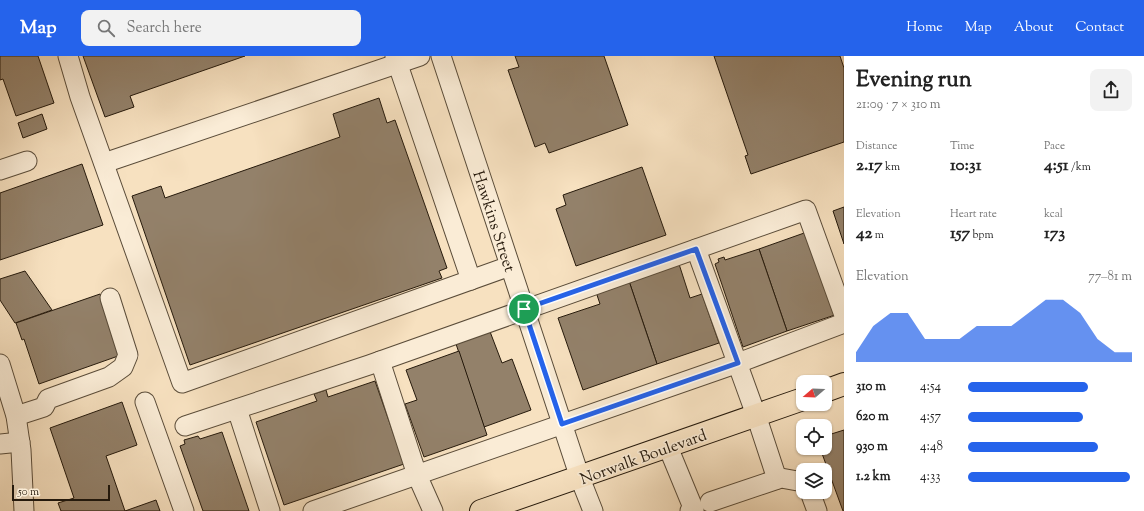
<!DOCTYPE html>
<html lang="en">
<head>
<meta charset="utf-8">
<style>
	body { margin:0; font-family:"Sorts Mill Goudy",serif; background:#f2f2f2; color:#222; height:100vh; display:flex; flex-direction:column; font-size:15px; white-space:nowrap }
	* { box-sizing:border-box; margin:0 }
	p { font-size:13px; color:#767676 }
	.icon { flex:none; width:22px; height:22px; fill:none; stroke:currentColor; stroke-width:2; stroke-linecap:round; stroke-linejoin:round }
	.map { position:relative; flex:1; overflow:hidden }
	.details { display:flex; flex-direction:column; background:#fff; width:300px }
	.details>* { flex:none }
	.needle { width:26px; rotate:251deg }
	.tools { position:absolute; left:796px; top:319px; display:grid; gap:8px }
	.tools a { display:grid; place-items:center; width:36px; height:36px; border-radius:8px; background:#fff; box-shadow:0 1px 3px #0004; font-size:20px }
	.scale { position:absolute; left:12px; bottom:10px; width:98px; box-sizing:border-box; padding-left:4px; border:2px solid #261a0c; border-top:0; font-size:11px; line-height:14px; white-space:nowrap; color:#261a0c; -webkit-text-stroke:3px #faecd6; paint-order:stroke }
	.pin { position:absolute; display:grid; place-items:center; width:34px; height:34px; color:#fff; margin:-17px; border:2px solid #fff; border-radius:50%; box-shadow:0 1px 4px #0007 }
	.round { display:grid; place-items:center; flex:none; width:42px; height:42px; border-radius:8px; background:#f2f2f2 }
	.headline { display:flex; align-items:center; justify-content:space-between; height:68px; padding:0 12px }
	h1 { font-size:22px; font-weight:800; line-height:30px }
	.figures { display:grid; grid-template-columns:repeat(3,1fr); gap:6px; height:68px; padding:4px 12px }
	.figures div { display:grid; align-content:center }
	.figures b { font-size:17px; font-weight:800 }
	.figures small { font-size:11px; font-weight:400 }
	.figures p { font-size:11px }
	.chart { height:112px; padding:8px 12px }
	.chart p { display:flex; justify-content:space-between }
	.chart svg { width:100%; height:72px; margin-top:4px; fill:#2563eb; opacity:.7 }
	ul { padding:0 12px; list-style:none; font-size:13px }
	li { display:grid; grid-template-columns:64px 48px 1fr; align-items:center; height:30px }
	li i { height:10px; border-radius:5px; background:#2563eb }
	header { display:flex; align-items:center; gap:24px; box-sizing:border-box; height:56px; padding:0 20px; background:#2563eb; color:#fff }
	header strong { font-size:19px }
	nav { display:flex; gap:22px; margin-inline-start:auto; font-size:14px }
	.search { width:280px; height:36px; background:#f2f2f2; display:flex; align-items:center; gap:10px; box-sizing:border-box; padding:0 14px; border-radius:8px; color:#767676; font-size:15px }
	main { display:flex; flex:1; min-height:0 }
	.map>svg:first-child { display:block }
	.building { fill:#93816a; stroke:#261a0c }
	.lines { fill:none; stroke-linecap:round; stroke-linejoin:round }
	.minor-casing { stroke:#5a4c39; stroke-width:21 }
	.major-casing { stroke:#261a0c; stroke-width:24 }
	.minor { stroke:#faecd6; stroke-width:19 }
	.major { stroke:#f7e1c0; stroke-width:22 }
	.route-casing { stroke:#fff; stroke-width:8 }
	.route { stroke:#2563eb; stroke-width:5 }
	.labels { text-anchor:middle; stroke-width:3; stroke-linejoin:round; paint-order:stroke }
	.street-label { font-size:16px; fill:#261a0c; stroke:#faecd6 }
</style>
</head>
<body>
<header>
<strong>Map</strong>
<div class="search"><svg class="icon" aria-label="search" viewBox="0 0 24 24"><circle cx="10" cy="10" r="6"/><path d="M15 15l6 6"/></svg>Search here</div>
<nav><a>Home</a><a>Map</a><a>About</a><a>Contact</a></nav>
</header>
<main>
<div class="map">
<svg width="844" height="455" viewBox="0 0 844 455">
	<rect width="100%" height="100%" fill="#f7e1c0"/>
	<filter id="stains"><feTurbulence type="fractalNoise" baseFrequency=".005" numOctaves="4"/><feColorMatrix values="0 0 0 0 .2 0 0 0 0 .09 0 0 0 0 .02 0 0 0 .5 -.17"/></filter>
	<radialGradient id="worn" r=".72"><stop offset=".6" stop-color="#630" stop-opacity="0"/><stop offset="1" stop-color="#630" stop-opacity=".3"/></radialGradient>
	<g class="building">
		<polygon points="0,0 38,0 54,47 16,60 3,23 0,24"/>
		<polygon points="83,0 245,0 130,40 134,51 105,61"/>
		<polygon points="515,0 604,0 628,69 549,97 545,87 535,91 508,14 519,11"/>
		<polygon points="714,0 840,0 844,12 844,86 751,118 745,100 748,99"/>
		<polygon points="379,42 387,67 395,64 447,212 439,215 442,222 190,309 132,140 161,130 165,142 340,81 333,58"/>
		<polygon points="42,58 47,73 23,82 18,67"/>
		<polygon points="82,108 103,169 0,204 0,137"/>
		<polygon points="642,111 666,179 576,210 556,153 566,149 563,139"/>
		<polygon points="844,151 844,188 833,155"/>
		<polygon points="807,176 835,259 787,275 759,193"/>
		<polygon points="759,193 787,275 743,291 715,208 719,206 718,203 724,201 725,204"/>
		<polygon points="679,208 690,242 702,238 719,287 657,308 629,225"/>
		<polygon points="25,215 52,254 15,267 0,244 0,223"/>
		<polygon points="629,225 657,308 583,334 558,262 600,248 596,236"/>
		<polygon points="100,238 121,299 39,328 24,283 22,284 16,267"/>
		<polygon points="489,273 502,307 512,303 531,354 484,371 455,285"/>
		<polygon points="459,295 487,379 424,401 405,348 417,344 406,314"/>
		<polygon points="375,325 404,408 284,449 256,366 317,345 314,338 326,334 328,341"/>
		<polygon points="122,346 137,389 106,400 125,455 156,444 160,455 61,455 58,447 74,442 50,372"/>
		<polygon points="844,374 844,455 843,455 820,392 825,392 825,380"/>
		<polygon points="222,376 249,455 203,455 180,390 185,388 184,384 198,380 200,383"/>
	</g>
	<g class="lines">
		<defs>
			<g id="minor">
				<polyline points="68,0 80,41 182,327 510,210"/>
				<polyline points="395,0 471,224"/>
				<polyline points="441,0 580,422 593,455"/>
				<polyline points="104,107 420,0"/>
				<polyline points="0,114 27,105"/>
				<polyline points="696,193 756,359 777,423"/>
				<polyline points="380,305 417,419 433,455"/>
				<polyline points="0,308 16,360 21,394 24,455"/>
				<polyline points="145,346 184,455"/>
				<polyline points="237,353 270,455"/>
				<polyline points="16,360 44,351 48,343 109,321 123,311 128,299 110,242"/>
				<polyline points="185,370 369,309 806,154 844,259"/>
				<polyline points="0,388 20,386"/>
				<polyline points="668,391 694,454 690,455"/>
				<polyline points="810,436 817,455"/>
				<polyline points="710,446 781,422 803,426"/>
				<polyline points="313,455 738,307 844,267"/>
			</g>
			<g id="major">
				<polyline points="825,335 844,328"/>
				<polyline points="481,455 803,343"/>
			</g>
		</defs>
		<use href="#minor" class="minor-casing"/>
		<use href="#major" class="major-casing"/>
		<use href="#minor" class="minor"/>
		<use href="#major" class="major"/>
	</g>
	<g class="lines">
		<defs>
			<polygon id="route" points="696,193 738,307 562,368 524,253"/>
		</defs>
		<use href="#route" class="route-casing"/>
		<use href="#route" class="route"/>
	</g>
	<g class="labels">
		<g class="street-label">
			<text transform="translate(495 165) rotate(72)" y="6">Hawkins Street</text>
			<text transform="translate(643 400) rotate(-20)" y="6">Norwalk Boulevard</text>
		</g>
	</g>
	<rect width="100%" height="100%" filter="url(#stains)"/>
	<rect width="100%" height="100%" fill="url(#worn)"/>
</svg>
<div class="tools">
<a><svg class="needle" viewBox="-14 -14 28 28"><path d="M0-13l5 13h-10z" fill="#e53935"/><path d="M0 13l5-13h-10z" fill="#767676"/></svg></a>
<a><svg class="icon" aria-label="locate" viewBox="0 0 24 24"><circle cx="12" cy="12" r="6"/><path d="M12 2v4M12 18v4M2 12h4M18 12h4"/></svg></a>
<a><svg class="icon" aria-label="layers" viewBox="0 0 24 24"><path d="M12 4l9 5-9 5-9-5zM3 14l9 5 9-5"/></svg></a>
</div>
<div class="scale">50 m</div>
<div class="pin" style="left:524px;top:253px;background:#1e9e55"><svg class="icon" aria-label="arrive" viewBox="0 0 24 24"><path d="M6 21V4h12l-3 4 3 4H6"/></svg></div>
</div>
<section class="details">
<div class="headline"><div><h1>Evening run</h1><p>21:09 · 7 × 310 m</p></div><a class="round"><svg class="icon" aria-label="share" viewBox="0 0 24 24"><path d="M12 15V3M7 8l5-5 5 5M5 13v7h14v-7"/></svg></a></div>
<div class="figures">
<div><p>Distance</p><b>2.17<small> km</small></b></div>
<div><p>Time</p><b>10:31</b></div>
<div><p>Pace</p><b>4:51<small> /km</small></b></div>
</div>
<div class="figures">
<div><p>Elevation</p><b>42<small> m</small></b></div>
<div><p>Heart rate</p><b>157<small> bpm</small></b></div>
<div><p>kcal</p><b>173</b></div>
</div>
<div class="chart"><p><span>Elevation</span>77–81 m</p>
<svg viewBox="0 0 160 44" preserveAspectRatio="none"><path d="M0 44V38L10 22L20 14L30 14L40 30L50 30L60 30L70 22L80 22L90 22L100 14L110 6L120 6L130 14L140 30L150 38L160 38V44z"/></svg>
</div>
<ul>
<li><b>310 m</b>4:54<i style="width:73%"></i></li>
<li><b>620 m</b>4:57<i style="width:70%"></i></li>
<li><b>930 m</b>4:48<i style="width:79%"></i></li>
<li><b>1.2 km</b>4:33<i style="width:99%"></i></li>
</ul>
</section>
</main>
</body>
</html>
